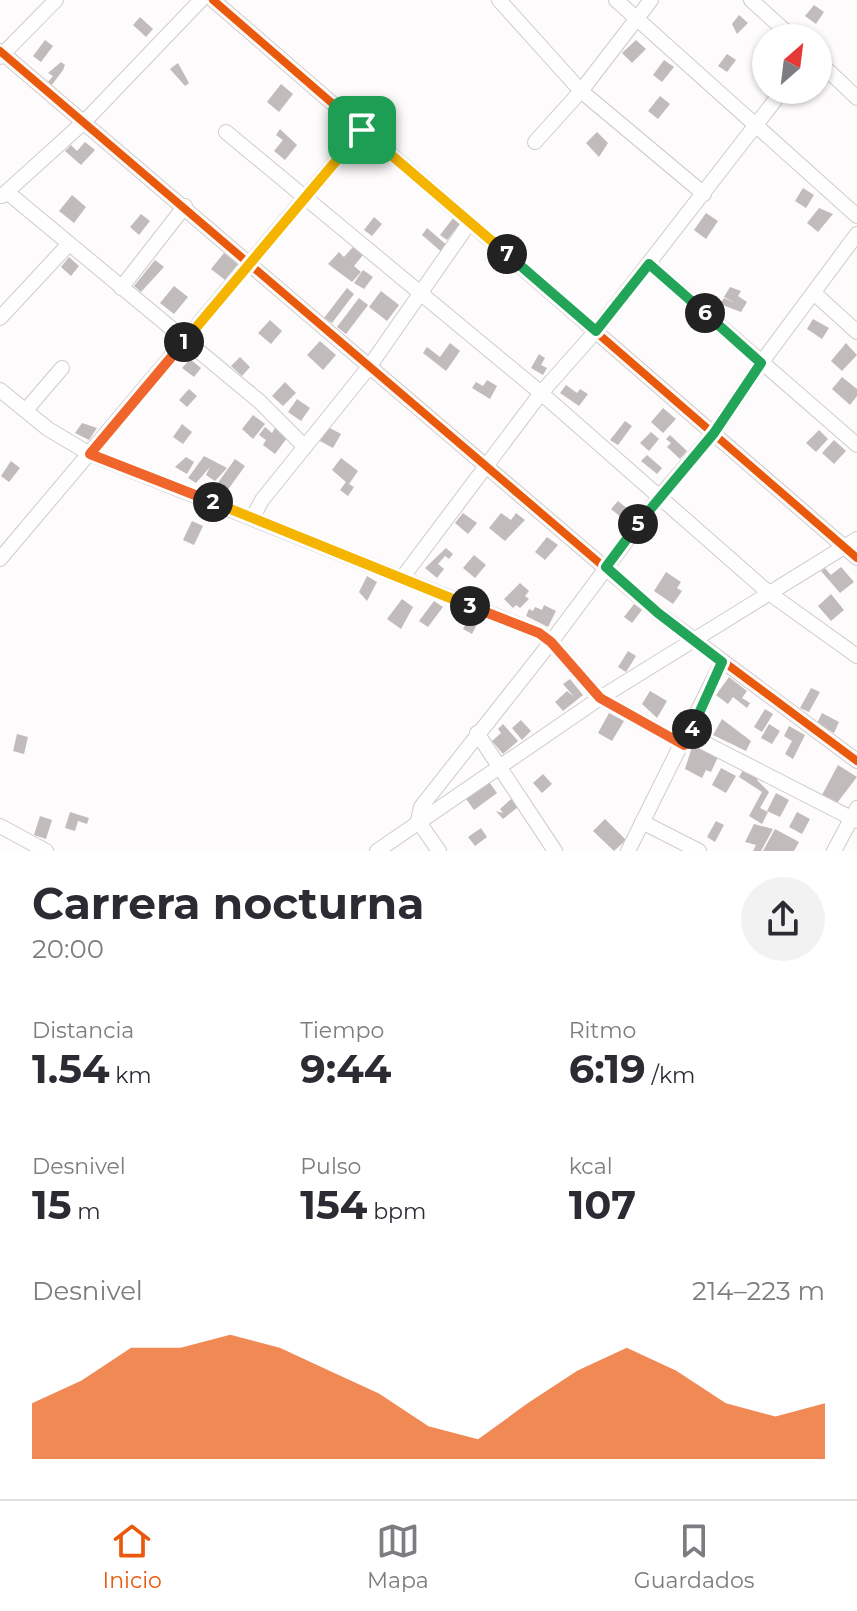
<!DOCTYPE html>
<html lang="es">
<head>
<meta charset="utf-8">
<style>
	body { margin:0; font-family:Montserrat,sans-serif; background:#f2f2f3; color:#2b2b33; height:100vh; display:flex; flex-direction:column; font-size:30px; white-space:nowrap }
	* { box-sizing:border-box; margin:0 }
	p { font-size:26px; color:#7c7c81 }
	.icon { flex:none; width:44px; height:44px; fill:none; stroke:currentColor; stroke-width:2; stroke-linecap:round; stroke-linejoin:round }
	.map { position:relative; height:851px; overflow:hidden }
	.drawer { display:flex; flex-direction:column; background:#fff; flex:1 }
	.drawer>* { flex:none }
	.needle { width:52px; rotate:28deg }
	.tools { position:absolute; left:752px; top:24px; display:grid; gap:16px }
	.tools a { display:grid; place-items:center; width:80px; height:80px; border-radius:50%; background:#fff; box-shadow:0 2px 6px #0004; font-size:40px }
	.pin { position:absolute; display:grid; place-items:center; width:68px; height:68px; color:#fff; margin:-34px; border-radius:16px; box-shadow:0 4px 12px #0006 }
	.km { position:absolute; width:40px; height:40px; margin:-20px; border-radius:50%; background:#222; color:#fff; font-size:22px; line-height:40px; text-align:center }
	.round { display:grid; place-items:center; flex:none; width:84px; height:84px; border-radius:42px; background:#f2f2f3 }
	.overview { display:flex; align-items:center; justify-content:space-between; height:136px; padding:0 32px }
	h1 { font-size:44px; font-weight:700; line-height:60px }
	.stats { display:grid; grid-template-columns:repeat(3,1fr); gap:12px; height:136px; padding:8px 32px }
	.stats div { display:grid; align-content:center }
	.stats b { font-size:40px; font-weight:700 }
	.stats small { font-size:22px; font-weight:400 }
	.stats p { font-size:22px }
	.chart { height:224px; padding:16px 32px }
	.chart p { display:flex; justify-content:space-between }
	.chart svg { width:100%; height:144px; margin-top:8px; fill:#ea580c; opacity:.7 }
	.menu { display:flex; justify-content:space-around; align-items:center; height:112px; border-top:2px solid #e1e1e2; background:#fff; font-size:22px; color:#7c7c81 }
	.menu a { display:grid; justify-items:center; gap:4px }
	.menu .on { color:#ea580c }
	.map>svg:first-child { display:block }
	.building { fill:#c2bbbb }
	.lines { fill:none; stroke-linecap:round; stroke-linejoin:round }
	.minor-casing { stroke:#cfcbcb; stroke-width:16 }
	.minor { stroke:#fffefe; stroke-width:14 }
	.cycleway-casing { stroke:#fefafa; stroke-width:13 }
	.cycleway { stroke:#e8590c; stroke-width:8 }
	.split-1-casing { stroke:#fff; stroke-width:16 }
	.split-2-casing { stroke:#fff; stroke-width:16 }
	.split-3-casing { stroke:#fff; stroke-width:16 }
	.split-4-casing { stroke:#fff; stroke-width:16 }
	.split-5-casing { stroke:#fff; stroke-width:16 }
	.split-6-casing { stroke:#fff; stroke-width:16 }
	.split-7-casing { stroke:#fff; stroke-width:16 }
	.split-8-casing { stroke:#fff; stroke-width:16 }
	.split-1 { stroke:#f5b400; stroke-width:10 }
	.split-2 { stroke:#f0652b; stroke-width:10 }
	.split-3 { stroke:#f5b400; stroke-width:10 }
	.split-4 { stroke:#f0652b; stroke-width:10 }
	.split-5 { stroke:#22a559; stroke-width:10 }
	.split-6 { stroke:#22a559; stroke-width:10 }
	.split-7 { stroke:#22a559; stroke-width:10 }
	.split-8 { stroke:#f5b400; stroke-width:10 }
</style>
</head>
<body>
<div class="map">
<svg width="857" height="851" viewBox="0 0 857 851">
	<rect width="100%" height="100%" fill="#fdfbfb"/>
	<g class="building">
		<polygon points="814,5 824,12 816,24 805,16"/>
		<polygon points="739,15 748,23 737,34 732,24"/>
		<polygon points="140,17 153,29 146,37 133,25"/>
		<polygon points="45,40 53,46 41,62 33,56"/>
		<polygon points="636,40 646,49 632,63 622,53"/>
		<polygon points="727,54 736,60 727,72 718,66"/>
		<polygon points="664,60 674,67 662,82 653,75"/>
		<polygon points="61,62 65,65 63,70 51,86 47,83 53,76 48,73"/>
		<polygon points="178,63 189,83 185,86 170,69"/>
		<polygon points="281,84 293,94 279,112 267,102"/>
		<polygon points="660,96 670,104 658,119 648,111"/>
		<polygon points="280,129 297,145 285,160 274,151 283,140 276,135"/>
		<polygon points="597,132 608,143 599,157 586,143"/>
		<polygon points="85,142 95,150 81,165 65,151 71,145 77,151"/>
		<polygon points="803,188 814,195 806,208 795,201"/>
		<polygon points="72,195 86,207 74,223 59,211"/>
		<polygon points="819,208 833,214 818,232 807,223"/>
		<polygon points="706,213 718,221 706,239 694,230"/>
		<polygon points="141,214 150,221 139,235 130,227"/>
		<polygon points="374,217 382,224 372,236 364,230"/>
		<polygon points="454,217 461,223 447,240 440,235"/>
		<polygon points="427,228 449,247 444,254 422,235"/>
		<polygon points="353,247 363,255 354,266 361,272 352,282 328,264 339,252 344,257"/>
		<polygon points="224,253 238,264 225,280 211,269"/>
		<polygon points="69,257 79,266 71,276 61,267"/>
		<polygon points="155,260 164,267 141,292 134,286"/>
		<polygon points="363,270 373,277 364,289 354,283"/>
		<polygon points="174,286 188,297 174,314 160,303"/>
		<polygon points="730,287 741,291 738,296 747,302 741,312 720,304 724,298 735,303 724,297"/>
		<polygon points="347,288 354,294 332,323 324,318"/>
		<polygon points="381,291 399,305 387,321 369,307"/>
		<polygon points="359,298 368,305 346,334 337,327"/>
		<polygon points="813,319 829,328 822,339 807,329"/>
		<polygon points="270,320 282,331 271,344 258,333"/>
		<polygon points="320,341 336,355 323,370 307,355"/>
		<polygon points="450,343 460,351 446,371 423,353 427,347 440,357"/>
		<polygon points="846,343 857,355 842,371 831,361"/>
		<polygon points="539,354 545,358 541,365 547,368 543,375 531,368"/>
		<polygon points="240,357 250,367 242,376 231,366"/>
		<polygon points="190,359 201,368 194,377 182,368"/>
		<polygon points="842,377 857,389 857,396 850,405 832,389"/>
		<polygon points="487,380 497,386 490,399 472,388 476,382 483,386"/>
		<polygon points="285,382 296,393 283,406 272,396"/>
		<polygon points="566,385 577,393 580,389 588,394 579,406 560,393"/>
		<polygon points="189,389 197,396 187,407 179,400"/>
		<polygon points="297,399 310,408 301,421 288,412"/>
		<polygon points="663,408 676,419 663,433 651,422"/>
		<polygon points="253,415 265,424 253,439 242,429"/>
		<polygon points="625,421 632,426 618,445 610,440"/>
		<polygon points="82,423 97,428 89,440 75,433"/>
		<polygon points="182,424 192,432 183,444 173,437"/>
		<polygon points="265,427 272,433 275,428 287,438 275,454 263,445 266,440 259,435"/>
		<polygon points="328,427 341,434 333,448 320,441"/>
		<polygon points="819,430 828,439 816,452 806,443"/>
		<polygon points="651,432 659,439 649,451 640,443"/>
		<polygon points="670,435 687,451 680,459 667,447 671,443 666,439"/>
		<polygon points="834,440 846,451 834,464 822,453"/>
		<polygon points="647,455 662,468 657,474 641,461"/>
		<polygon points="204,456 227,468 215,481 206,475 210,467 196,483 188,478"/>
		<polygon points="186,457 194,462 187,474 175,467"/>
		<polygon points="341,458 358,471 349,484 354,487 348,496 340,490 346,482 332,470"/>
		<polygon points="235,459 245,466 227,491 217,484"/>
		<polygon points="11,461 20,468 9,482 1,476"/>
		<polygon points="618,501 630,511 623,519 611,509"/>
		<polygon points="463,513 477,523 468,534 455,523"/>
		<polygon points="501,513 511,520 516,513 525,520 505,541 489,528"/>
		<polygon points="192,521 203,526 194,545 183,540"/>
		<polygon points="547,537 558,545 545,560 535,552"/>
		<polygon points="446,548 453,554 449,559 445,556 438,564 444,569 437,578 425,568"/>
		<polygon points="474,555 486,565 475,578 463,568"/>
		<polygon points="841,567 854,582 840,593 821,571 825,568 831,575"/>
		<polygon points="666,572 681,582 677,588 682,591 673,604 654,591"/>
		<polygon points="367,576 377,582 367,601 359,592"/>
		<polygon points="520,583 529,591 525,596 529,599 520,608 516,605 513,608 504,599"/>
		<polygon points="831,594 844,610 831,621 818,606"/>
		<polygon points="402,599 413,607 401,629 387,619"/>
		<polygon points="434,601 443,607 428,627 419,621"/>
		<polygon points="634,604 642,610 632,623 624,617"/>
		<polygon points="544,605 556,611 548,627 526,616 529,609 533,611 535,607 542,610"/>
		<polygon points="471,614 480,618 472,634 463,629"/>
		<polygon points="628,651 636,656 626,672 618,667"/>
		<polygon points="729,677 747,691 742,698 750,703 747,708 733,697 728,704 716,695"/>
		<polygon points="570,679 583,695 563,711 555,702 567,691 574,697 563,684"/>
		<polygon points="811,688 820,692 809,712 800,708"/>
		<polygon points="650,691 667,701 657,718 642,704"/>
		<polygon points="765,709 773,714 762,732 754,727"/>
		<polygon points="609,713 624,721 612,741 598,733"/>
		<polygon points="822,713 839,722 834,733 817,723"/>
		<polygon points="722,719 751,741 746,751 713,735"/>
		<polygon points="521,720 531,731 522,740 512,728"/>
		<polygon points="503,724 518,741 503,754 492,741 501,733 498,729"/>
		<polygon points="769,724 780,731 772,744 761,738"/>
		<polygon points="789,726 805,735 793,759 785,754 792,741 784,736"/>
		<polygon points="17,734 28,737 24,754 13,751"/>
		<polygon points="693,744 718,757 711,772 706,770 702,778 685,769"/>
		<polygon points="838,765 857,777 837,803 822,795"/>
		<polygon points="721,768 736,776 726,793 712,785"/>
		<polygon points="744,768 759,776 757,780 769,792 760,808 768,812 762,824 749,816 762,792 739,777"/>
		<polygon points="543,774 552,784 542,793 533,783"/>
		<polygon points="487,779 497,793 474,810 464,796"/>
		<polygon points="776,793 789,800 780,817 767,811"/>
		<polygon points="511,799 518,807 503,819 496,811 503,813 500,809"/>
		<polygon points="70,812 89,818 87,824 78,821 75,831 65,828"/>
		<polygon points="797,812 810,819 802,834 789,827"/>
		<polygon points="40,816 52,820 46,839 34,835"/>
		<polygon points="605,819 626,840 614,851 593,831"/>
		<polygon points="716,821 724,825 715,842 707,837"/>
		<polygon points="754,824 773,829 761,851 753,851 756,845 745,842"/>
		<polygon points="481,828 487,837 475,846 468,837"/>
		<polygon points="775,829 799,842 794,851 763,851"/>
	</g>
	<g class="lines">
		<defs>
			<g id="minor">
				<polyline points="213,0 857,558"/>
				<polyline points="499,0 581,91 704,194"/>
				<polyline points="616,0 857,216"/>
				<polyline points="751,0 793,38"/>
				<polyline points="0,51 658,613 857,761"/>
				<polyline points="0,57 56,0"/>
				<polyline points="818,61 857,98"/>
				<polyline points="226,132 541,393 769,593 857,656"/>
				<polyline points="535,142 581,91 651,0"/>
				<polyline points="7,192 259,401 305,447"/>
				<polyline points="2,196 85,121 201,0"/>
				<polyline points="649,264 857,445"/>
				<polyline points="121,288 185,206"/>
				<polyline points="814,293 857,332"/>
				<polyline points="0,318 68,245"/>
				<polyline points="0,390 48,429 90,454 539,633 551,642 600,698 684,745"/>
				<polyline points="26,410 62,368"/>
				<polyline points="253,517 262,500 369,367 470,222"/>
				<polyline points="0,559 362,130"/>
				<polyline points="402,578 541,393 596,331 783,90"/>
				<polyline points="477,733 555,851"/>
				<polyline points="689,735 857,821"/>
				<polyline points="642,822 699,851"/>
				<polyline points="0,826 46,851"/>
				<polyline points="377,851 600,698 857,539"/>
				<polyline points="439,851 418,821 421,807 551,642 660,496 714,433 761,363 857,234"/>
				<polyline points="628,851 722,662"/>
				<polyline points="834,851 857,808"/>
			</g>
		</defs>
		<use href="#minor" class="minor-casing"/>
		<use href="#minor" class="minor"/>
		<defs>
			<g id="cycleway">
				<polyline points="213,0 857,558"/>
				<polyline points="0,51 658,613 857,761"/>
			</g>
		</defs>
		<use href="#cycleway" class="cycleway-casing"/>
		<use href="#cycleway" class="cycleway"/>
	</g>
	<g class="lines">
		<defs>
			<polyline id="split-1" points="184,342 362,130"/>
			<polyline id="split-2" points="184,342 90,454 213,502"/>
			<polyline id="split-3" points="213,502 470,606"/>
			<polyline id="split-4" points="470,606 539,633 551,642 600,698 684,745 692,729"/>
			<polyline id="split-5" points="638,524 606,567 658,613 722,662 692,729"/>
			<polyline id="split-6" points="638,524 714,433 761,363 705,313"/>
			<polyline id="split-7" points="507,254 596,331 649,264 705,313"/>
			<polyline id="split-8" points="362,130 507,254"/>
		</defs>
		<use href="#split-1" class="split-1-casing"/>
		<use href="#split-2" class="split-2-casing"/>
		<use href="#split-3" class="split-3-casing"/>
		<use href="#split-4" class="split-4-casing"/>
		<use href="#split-5" class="split-5-casing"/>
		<use href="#split-6" class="split-6-casing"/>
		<use href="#split-7" class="split-7-casing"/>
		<use href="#split-8" class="split-8-casing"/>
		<use href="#split-1" class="split-1"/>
		<use href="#split-2" class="split-2"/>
		<use href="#split-3" class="split-3"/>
		<use href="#split-4" class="split-4"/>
		<use href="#split-5" class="split-5"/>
		<use href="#split-6" class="split-6"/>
		<use href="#split-7" class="split-7"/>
		<use href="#split-8" class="split-8"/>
	</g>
</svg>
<div class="tools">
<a><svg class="needle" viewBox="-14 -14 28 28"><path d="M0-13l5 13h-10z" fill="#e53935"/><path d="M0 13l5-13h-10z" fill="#7c7c81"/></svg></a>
</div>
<div class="pin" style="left:362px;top:130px;background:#1e9e55"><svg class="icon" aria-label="arrive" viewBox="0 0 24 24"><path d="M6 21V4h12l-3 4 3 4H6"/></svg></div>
<b class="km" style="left:184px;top:342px">1</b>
<b class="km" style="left:213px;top:502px">2</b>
<b class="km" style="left:470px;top:606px">3</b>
<b class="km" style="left:692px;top:729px">4</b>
<b class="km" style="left:638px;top:524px">5</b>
<b class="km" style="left:705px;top:313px">6</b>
<b class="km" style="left:507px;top:254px">7</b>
</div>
<section class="drawer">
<div class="overview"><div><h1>Carrera nocturna</h1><p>20:00</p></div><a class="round"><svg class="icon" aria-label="share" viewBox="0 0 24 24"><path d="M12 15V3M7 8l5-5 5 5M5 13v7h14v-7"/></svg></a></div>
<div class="stats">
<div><p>Distancia</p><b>1.54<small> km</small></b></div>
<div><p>Tiempo</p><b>9:44</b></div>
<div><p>Ritmo</p><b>6:19<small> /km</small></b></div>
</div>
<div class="stats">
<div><p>Desnivel</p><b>15<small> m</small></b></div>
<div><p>Pulso</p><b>154<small> bpm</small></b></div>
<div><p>kcal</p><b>107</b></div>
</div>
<div class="chart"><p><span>Desnivel</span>214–223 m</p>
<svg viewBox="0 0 160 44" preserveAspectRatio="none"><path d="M0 44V27L10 20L20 10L30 10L40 6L50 10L60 17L70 24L80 34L90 38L100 27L110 17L120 10L130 17L140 27L150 31L160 27V44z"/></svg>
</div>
</section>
<nav class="menu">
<a class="on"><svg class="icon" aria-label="home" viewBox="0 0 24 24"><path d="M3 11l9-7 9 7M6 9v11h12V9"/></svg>Inicio</a>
<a><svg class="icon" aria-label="map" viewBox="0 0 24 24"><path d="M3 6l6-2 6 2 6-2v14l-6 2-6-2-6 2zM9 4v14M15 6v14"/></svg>Mapa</a>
<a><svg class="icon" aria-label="saved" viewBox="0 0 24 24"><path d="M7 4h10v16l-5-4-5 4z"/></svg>Guardados</a>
</nav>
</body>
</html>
